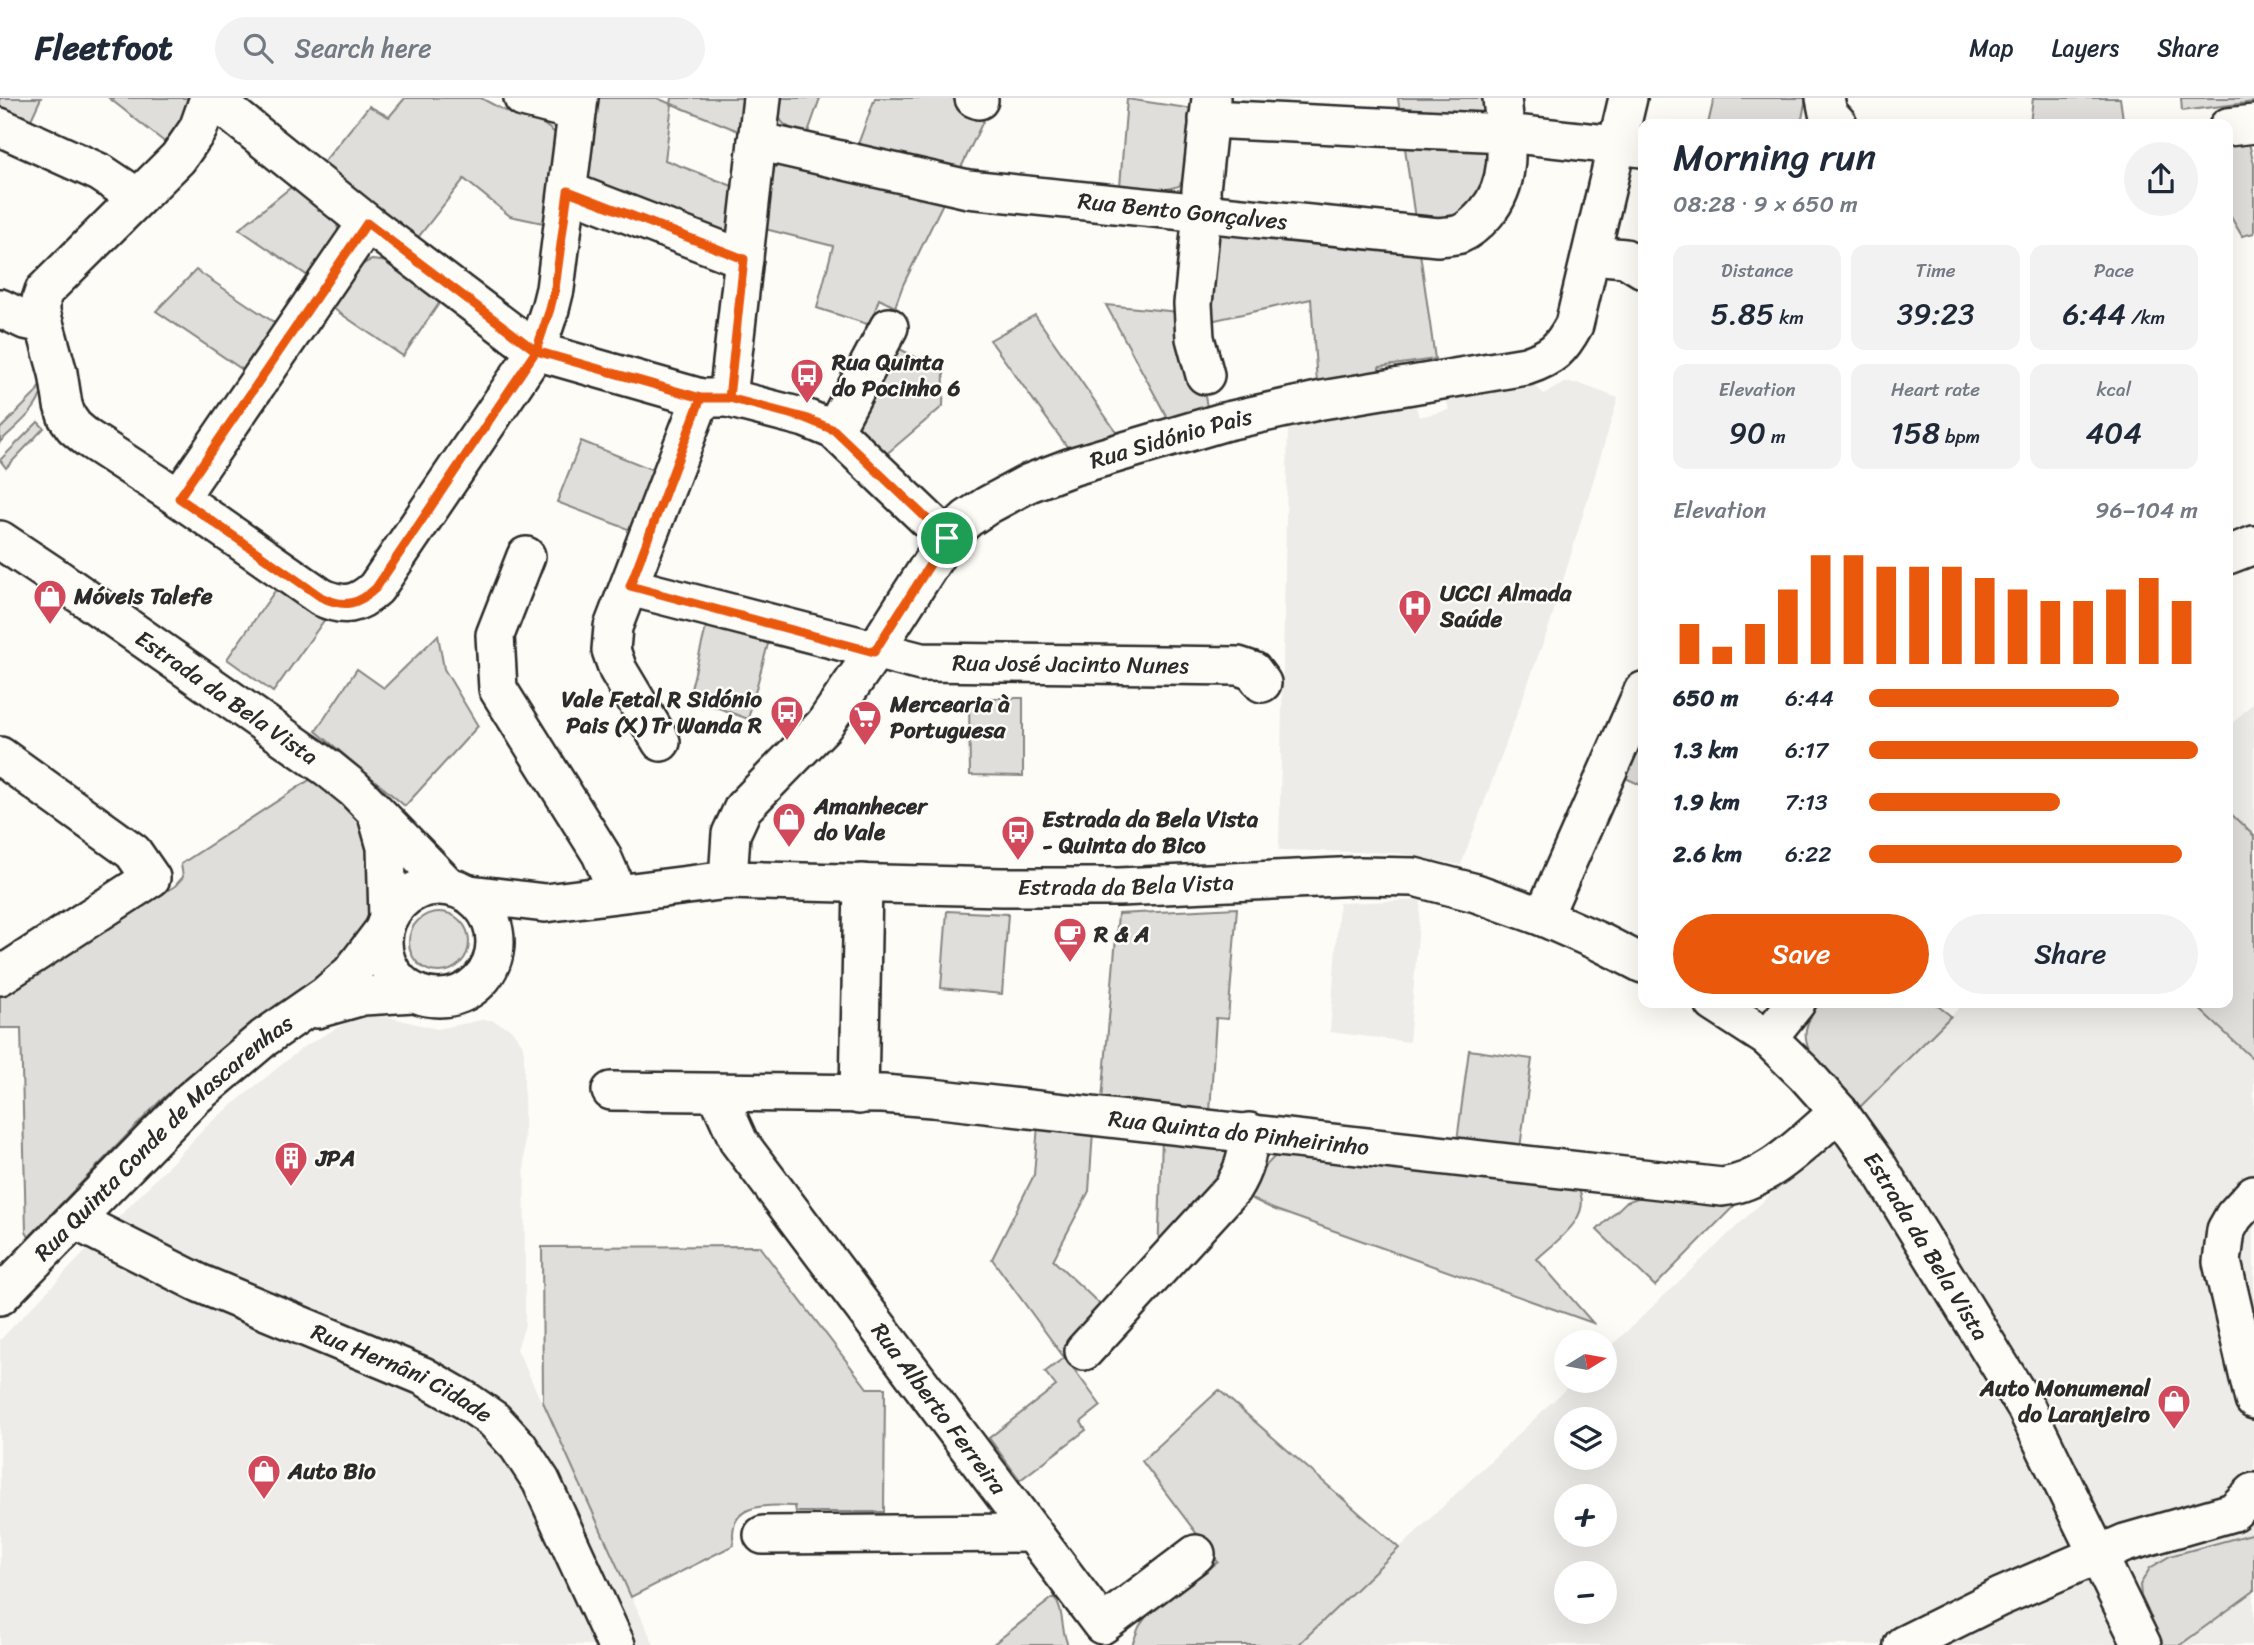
<!DOCTYPE html>
<html lang="en">
<head>
<meta charset="utf-8">
<style>
	body { margin:0; font-family:Sriracha,sans-serif; background:#f2f2f3; color:#1f2937; height:100vh; display:flex; flex-direction:column; font-size:26px; white-space:nowrap }
	* { box-sizing:border-box; margin:0 }
	p { font-size:23px; color:#747a83 }
	.icon { flex:none; width:38px; height:38px; fill:none; stroke:currentColor; stroke-width:2; stroke-linecap:round; stroke-linejoin:round }
	.map { position:relative; flex:1; overflow:hidden }
	.details { position:absolute; left:1638px; top:21px; width:595px; height:889px; display:flex; flex-direction:column; background:#fff; border-radius:14px; box-shadow:0 7px 28px #0002 }
	.details>* { flex:none }
	.needle { width:46px; rotate:79deg }
	.buttons { position:absolute; left:1554px; top:1232px; display:grid; gap:14px }
	.buttons a { display:grid; place-items:center; width:63px; height:63px; border-radius:50%; background:#fff; box-shadow:0 7px 28px #0002; font-size:35px }
	.pin { position:absolute; display:grid; place-items:center; width:60px; height:60px; color:#fff; margin:-30px; border:4px solid #fff; border-radius:50%; box-shadow:0 2px 7px #0007 }
	.round { display:grid; place-items:center; flex:none; width:74px; height:74px; border-radius:37px; background:#f2f2f3 }
	.headline { display:flex; align-items:center; justify-content:space-between; height:119px; padding:0 35px }
	h1 { font-size:38px; font-weight:600; line-height:52px }
	.figures { display:grid; grid-template-columns:repeat(3,1fr); gap:10px; height:119px; padding:7px 35px }
	.figures div { display:grid; align-content:center; border-radius:14px; background:#f2f2f3; text-align:center }
	.figures b { font-size:30px; font-weight:600 }
	.figures small { font-size:19px; font-weight:400 }
	.figures p { font-size:19px }
	.chart { height:196px; padding:14px 35px }
	.chart p { display:flex; justify-content:space-between }
	.chart svg { width:100%; height:126px; margin-top:7px; stroke:#ea580c; stroke-width:6 }
	.primary-button { display:flex; gap:14px; margin-top:auto; padding:14px 35px }
	.primary-button a { flex:1; height:80px; border-radius:42px; background:#ea580c; color:#fff; font-size:28px; font-weight:600; line-height:80px; text-align:center }
	.primary-button a+a { background:#f2f2f3; color:#1f2937 }
	ul { padding:0 35px; list-style:none; font-size:23px }
	li { display:grid; grid-template-columns:112px 84px 1fr; align-items:center; height:52px }
	li i { height:18px; border-radius:9px; background:#ea580c }
	header { display:flex; align-items:center; gap:42px; box-sizing:border-box; height:98px; padding:0 35px; background:#fff; border-bottom:2px solid #e0e1e3 }
	header strong { font-size:33px }
	nav { display:flex; gap:38px; margin-inline-start:auto; font-size:24px }
	.search { width:490px; height:63px; background:#f2f2f3; display:flex; align-items:center; gap:18px; box-sizing:border-box; padding:0 24px; border-radius:38px; color:#747a83; font-size:26px }
	.map>svg:first-child { display:block }
	.built { fill:#edece8; fill-rule:evenodd }
	.green { fill:#dfdeda; stroke:#858482; stroke-width:2 }
	.lines { fill:none; stroke-linecap:round; stroke-linejoin:round }
	.minor-casing { stroke:#2b2b2b; stroke-width:42 }
	.minor { stroke:#fdfcf7; stroke-width:37 }
	.route-casing { stroke:#fff; stroke-width:14 }
	.route { stroke:#ea580c; stroke-width:9 }
	.labels { text-anchor:middle; stroke-width:5; stroke-linejoin:round; paint-order:stroke }
	.street-label { font-size:23px; fill:#2b2b2b; stroke:#fdfcf7 }
	.poi-label { font-size:23px; font-weight:bold; fill:#2b2b2b; stroke:#fdfcf7; text-anchor:start }
</style>
</head>
<body>
<header>
<strong>Fleetfoot</strong>
<div class="search"><svg class="icon" aria-label="search" viewBox="0 0 24 24"><circle cx="10" cy="10" r="6"/><path d="M15 15l6 6"/></svg>Search here</div>
<nav><a>Map</a><a>Layers</a><a>Share</a></nav>
</header>
<div class="map">
<svg width="2254" height="1547" viewBox="0 0 2254 1547">
	<rect width="100%" height="100%" fill="#fdfcf7"/>
	<filter id="ink" filterUnits="userSpaceOnUse"><feTurbulence type="fractalNoise" baseFrequency=".0143" numOctaves="2"/><feDisplacementMap in="SourceGraphic" scale="14" xChannelSelector="R" yChannelSelector="G"/><feConvolveMatrix kernelMatrix="1 2 1 2 8 2 1 2 1" color-interpolation-filters="sRGB"/></filter>
	<g filter="url(#ink)">
		<g class="built">
			<polygon points="1531,284 1544,296 1564,285 1577,285 1618,300 1550,526 1461,767 1398,755 1279,752 1288,329 1415,306 1419,319 1449,312 1446,300"/>
			<path d="M2254 604V1547H1298L1574 1283H1605V1254L1821 1048 1964 905H2228V630ZM1566 1321H1605V1360H1566ZM1566 1398H1605V1437H1566ZM1566 1475H1605V1514H1566Z"/>
			<polygon points="1421,802 1409,944 1330,934 1339,805"/>
			<polygon points="366,917 384,918 437,931 482,922 491,922 511,931 522,946 524,955 525,1227 517,1251 654,1547 0,1547 0,1242 209,1026 302,950 349,923"/>
		</g>
		<g class="green">
			<polygon points="0,0 41,0 29,26 0,12"/>
			<polygon points="109,0 188,0 190,2 178,35 167,46"/>
			<polygon points="405,0 481,0 507,14 539,23 554,34 558,42 548,126 510,118 464,81 416,142 322,66 369,8 389,19"/>
			<polygon points="598,0 657,0 671,6 672,0 750,0 746,36 672,6 665,62 740,91 734,149 585,93"/>
			<path d="M775 0H820L807 37C783 29 778 26 775 0Z"/>
			<polygon points="875,0 955,0 987,12 986,17 959,74 857,49"/>
			<polygon points="1398,0 1484,0 1488,27 1401,24"/>
			<polygon points="1714,0 1806,0 1801,26 1708,26"/>
			<polygon points="2033,0 2120,0 2123,21 2086,26 2030,26"/>
			<polygon points="2181,0 2254,0 2254,4 2182,13"/>
			<polygon points="1127,1 1194,11 1187,75 1179,88 1164,92 1120,88"/>
			<polygon points="1403,36 1490,40 1485,91 1463,114 1447,120 1415,121"/>
			<polygon points="2249,45 2254,66 2254,135 2242,138 2228,114 2228,47"/>
			<polygon points="779,66 944,103 903,187 895,209 879,201 870,227 817,210 833,148 757,129 772,71"/>
			<polygon points="295,86 335,119 339,135 311,180 239,131"/>
			<polygon points="1220,135 1420,155 1435,261 1379,269 1379,273 1317,285 1311,201 1206,224 1216,136"/>
			<path d="M372 162 389 164 440 204 403 258 331 209C342 193 353 167 372 162Z"/>
			<polygon points="196,172 278,227 246,274 156,213"/>
			<polygon points="1106,207 1179,214 1203,287 1207,309 1168,321"/>
			<polygon points="1035,217 1117,335 1068,350 990,242"/>
			<polygon points="894,248 944,274 943,308 883,359 859,334 857,324"/>
			<path d="M43 282C45 308 17 327 0 344V331L35 296Z"/>
			<polygon points="38,324 44,330 6,370 0,362"/>
			<polygon points="581,343 656,373 633,433 557,404"/>
			<polygon points="277,490 325,521 273,594 227,561"/>
			<polygon points="707,525 769,542 748,621 689,599"/>
			<polygon points="438,537 444,571 478,628 405,708 316,633 357,571 384,590"/>
			<polygon points="969,600 1023,600 1023,678 970,677"/>
			<polygon points="1643,628 1643,688 1621,678"/>
			<polygon points="314,679 345,705 370,735 371,811 360,844 347,863 243,934 186,980 159,1004 29,1139 26,1134 21,930 0,930 0,898 175,788 183,779 181,766"/>
			<polygon points="2228,713 2254,738 2254,962 2193,905 2228,905"/>
			<polygon points="1237,810 1228,921 1216,920 1210,1014 1102,1002 1118,816"/>
			<polygon points="947,813 1008,816 1002,896 941,890"/>
			<circle cx="439" cy="844" r="30"/>
			<path d="M1820 905H1934L1951 918 1859 1010 1812 958C1800 937 1806 923 1820 905Z"/>
			<polygon points="1469,952 1532,961 1520,1050 1457,1043"/>
			<polygon points="1038,1027 1093,1033 1089,1093 1053,1162 1105,1211 1063,1258 992,1161 1034,1077"/>
			<polygon points="1162,1040 1219,1047 1229,1055 1231,1067 1158,1161"/>
			<path d="M1276 1057 1577 1089C1596 1117 1555 1144 1537 1161L1593 1225 1273 1111 1240 1095Z"/>
			<polygon points="1640,1099 1723,1107 1736,1106 1655,1188 1597,1132 1626,1104"/>
			<path d="M759 1148 867 1290H885L884 1414H796L795 1408C766 1407 726 1404 734 1447L631 1499 543 1304 542 1149Z"/>
			<polygon points="1065,1259 1101,1308 1081,1324 1086,1332 1020,1382 989,1340 1056,1288 1045,1274"/>
			<polygon points="1219,1292 1399,1450 1298,1547 1132,1547 1139,1529 1148,1516 1218,1464 1142,1363"/>
			<polygon points="2254,1435 2254,1493 2180,1547 2163,1547 2141,1498 2140,1487 2150,1470 2170,1458"/>
			<path d="M1054 1499C1065 1514 1060 1531 1068 1547H992Z"/>
		</g>
		<g class="lines">
			<defs>
				<g id="minor">
					<path d="M209 0 198 31 178 60 44 193 41 202V214L58 275 63 307 67 319 74 329 87 340 179 400 321 499C344 510 358 507 376 490L536 253 550 211 555 191 579 0"/>
					<polyline points="212,0 367,125 536,253 701,300 728,300 805,320 834,332 947,440"/>
					<polyline points="523,0 577,14"/>
					<polyline points="974,0 979,2"/>
					<polyline points="1825,0 1828,15 1838,26"/>
					<polyline points="1208,21 1505,35 1643,50"/>
					<polyline points="0,29 101,75 137,99"/>
					<polyline points="2228,29 2254,26"/>
					<path id="s1" d="M757 43 968 91 1438 139C1445 138 1454 138 1460 136 1470 132 1479 123 1486 115 1514 82 1506 41 1502 0"/>
					<polyline points="568,93 744,161"/>
					<polyline points="1592,157 1625,160 1643,171"/>
					<polyline points="0,210 25,222 43,226"/>
					<polyline points="1205,277 1195,240 1193,206 1202,114 1201,92 1211,0"/>
					<polyline points="728,300 762,0"/>
					<polyline points="834,332 889,229"/>
					<polyline points="179,400 367,125"/>
					<path id="s2" d="M0 442 51 476 328 670 354 691 448 788"/>
					<polyline points="2228,457 2254,447"/>
					<polyline points="526,458 495,537 498,591 601,756 611,779 614,795"/>
					<path id="s3" d="M630 489 921 564 1238 568 1253 573 1262 585"/>
					<polyline points="661,644 618,572 611,552 613,529 701,300"/>
					<polyline points="0,658 133,754 151,780 0,878"/>
					<polyline points="377,717 386,749 388,820"/>
					<path id="s4" d="M728 782 731 736 743 710 824 627 874 554 947 440 967 421 988 407 1029 385 1074 368 1223 324 1322 302 1526 268C1553 259 1561 251 1574 227L1628 0"/>
					<circle cx="439" cy="844" r="56"/>
					<path id="s5" d="M470 796 545 805 728 782 1002 789H1119L1361 778 1414 779 1476 795 1543 819 1602 845 1643 866"/>
					<polyline points="1543,819 1643,593"/>
					<path id="s6" d="M1714 905 1768 940 1805 976 1839 1014 1877 1067 2026 1310 2142 1547"/>
					<polyline points="317,911 363,898 414,895"/>
					<polyline points="1768,940 1796,905"/>
					<path id="s7" d="M611 993 883 996 932 1000 1722 1089C1769 1083 1804 1043 1839 1014"/>
					<path id="s8" d="M717 995 739 1044 1102 1527 1196 1456"/>
					<polyline points="859,997 863,785"/>
					<polyline points="2254,1096 2234,1118 2226,1132 2222,1164 2254,1302"/>
					<path id="s9" d="M74 1122 199 1185 423 1278 465 1302 494 1322 518 1348 541 1383 616 1547"/>
					<path id="s10" d="M0 1198 192 1001 264 940 326 897 351 875 383 833"/>
					<path d="M1084 1253 1232 1091C1244 1072 1248 1057 1249 1034"/>
					<polyline points="763,1437 1033,1435"/>
					<polyline points="1903,1547 2000,1499 2125,1445 2233,1414 2254,1394"/>
				</g>
			</defs>
			<use href="#minor" class="minor-casing"/>
			<use href="#minor" class="minor"/>
		</g>
	</g>
	<g class="lines" filter="url(#ink)">
		<defs>
			<path id="route" d="M947 440 834 332 805 320 729 300H701L536 253 376 490C358 507 344 510 321 499L179 400 367 125 536 253 550 211 555 191 568 93 744 161 729 300H701L630 488 874 554 947 440"/>
		</defs>
		<use href="#route" class="route-casing"/>
		<use href="#route" class="route"/>
	</g>
	<defs>
		<symbol id="bus-pin" viewBox="-11 -11 22 30"><path d="M0 17L-7.5 6A9.5 9.5 0 1 1 7.5 6Z" fill="#d1495b" stroke="#fdfcf7"/><path d="M-5-6H5V4H4V6H2V4H-2V6H-4V4H-5ZM-3.5-4V0h7V-4ZM-3.5 1.2v1.5H-2V1.2ZM2 1.2v1.5H3.5V1.2Z" fill="#fff"/></symbol>
		<symbol id="shop-pin" viewBox="-11 -11 22 30"><path d="M0 17L-7.5 6A9.5 9.5 0 1 1 7.5 6Z" fill="#d1495b" stroke="#fdfcf7"/><path d="M-5-2.5h2.3a2.7 3.5 0 0 1 5.4 0H5L5.5 6h-11ZM-1.5-2.5h3a1.5 2.3 0 0 0-3 0Z" fill="#fff"/></symbol>
		<symbol id="hospital-pin" viewBox="-11 -11 22 30"><path d="M0 17L-7.5 6A9.5 9.5 0 1 1 7.5 6Z" fill="#d1495b" stroke="#fdfcf7"/><path d="M-5-5h3v3.5h4V-5h3V5h-3V1.5h-4V5h-3Z" fill="#fff"/></symbol>
		<symbol id="supermarket-pin" viewBox="-11 -11 22 30"><path d="M0 17L-7.5 6A9.5 9.5 0 1 1 7.5 6Z" fill="#d1495b" stroke="#fdfcf7"/><path d="M-6-5.5h2.5l.6 2H6L4.5 2H-2.5L-4.4-4H-6ZM-1.5 3.2a1.3 1.3 0 1 0 .1 0ZM3 3.2a1.3 1.3 0 1 0 .1 0Z" fill="#fff"/></symbol>
		<symbol id="cafe-pin" viewBox="-11 -11 22 30"><path d="M0 17L-7.5 6A9.5 9.5 0 1 1 7.5 6Z" fill="#d1495b" stroke="#fdfcf7"/><path d="M-5.5-4.5H6V0H3Q3 3.5 0 3.5H-2.5Q-5.5 3.5-5.5 0ZM3-3.2v2h1.7v-2ZM-6 4.5H4V6H-6Z" fill="#fff"/></symbol>
		<symbol id="building-pin" viewBox="-11 -11 22 30"><path d="M0 17L-7.5 6A9.5 9.5 0 1 1 7.5 6Z" fill="#d1495b" stroke="#fdfcf7"/><path d="M-4-6H4V6H1V3H-1V6H-4ZM-2.5-4.3h1.7v1.8h-1.7ZM.8-4.3h1.7v1.8H.8ZM-2.5-1h1.7V.8h-1.7ZM.8-1h1.7V.8H.8Z" fill="#fff"/></symbol>
	</defs>
	<g fill-rule="evenodd">
		<use href="#bus-pin" x="788" y="258" width="38" height="52"/>
		<use href="#shop-pin" x="31" y="479" width="38" height="52"/>
		<use href="#hospital-pin" x="1396" y="489" width="38" height="52"/>
		<use href="#bus-pin" x="768" y="595" width="38" height="52"/>
		<use href="#supermarket-pin" x="846" y="600" width="38" height="52"/>
		<use href="#shop-pin" x="770" y="702" width="38" height="52"/>
		<use href="#bus-pin" x="999" y="715" width="38" height="52"/>
		<use href="#cafe-pin" x="1051" y="817" width="38" height="52"/>
		<use href="#building-pin" x="272" y="1041" width="38" height="52"/>
		<use href="#shop-pin" x="2155" y="1284" width="38" height="52"/>
		<use href="#shop-pin" x="245" y="1354" width="38" height="52"/>
	</g>
	<g class="labels">
		<g class="street-label">
			<text dy="8" stroke="none"><textPath href="#s1" startOffset="432">Rua Bento Gonçalves</textPath></text>
			<text dy="8" stroke="none"><textPath href="#s4" startOffset="663">Rua Sidónio Pais</textPath></text>
			<text dy="8" stroke="none"><textPath href="#s3" startOffset="450">Rua José Jacinto Nunes</textPath></text>
			<text dy="8" stroke="none"><textPath href="#s2" startOffset="276">Estrada da Bela Vista</textPath></text>
			<text dy="8" stroke="none"><textPath href="#s5" startOffset="658">Estrada da Bela Vista</textPath></text>
			<text dy="8" stroke="none"><textPath href="#s7" startOffset="630">Rua Quinta do Pinheirinho</textPath></text>
			<text dy="8" stroke="none"><textPath href="#s10" startOffset="228">Rua Quinta Conde de Mascarenhas</textPath></text>
			<text dy="8" stroke="none"><textPath href="#s6" startOffset="327">Estrada da Bela Vista</textPath></text>
			<text dy="8" stroke="none"><textPath href="#s9" startOffset="362">Rua Hernâni Cidade</textPath></text>
			<text dy="8" stroke="none"><textPath href="#s8" startOffset="387">Rua Alberto Ferreira</textPath></text>
		</g>
		<g class="poi-label">
			<text x="832" y="272">Rua Quinta<tspan x="832" dy="26">do Pocinho 6</tspan></text>
			<text x="1440" y="503">UCCI Almada<tspan x="1440" dy="26">Saúde</tspan></text>
			<text x="74" y="506">Móveis Talefe</text>
			<text x="762" y="609" text-anchor="end">Vale Fetal R Sidónio<tspan x="762" dy="26">Pais (X) Tr Wanda R</tspan></text>
			<text x="890" y="614">Mercearia à<tspan x="890" dy="26">Portuguesa</tspan></text>
			<text x="814" y="716">Amanhecer<tspan x="814" dy="26">do Vale</tspan></text>
			<text x="1042" y="729">Estrada da Bela Vista<tspan x="1042" dy="26">- Quinta do Bico</tspan></text>
			<text x="1094" y="844">R &amp; A</text>
			<text x="316" y="1068">JPA</text>
			<text x="2150" y="1298" text-anchor="end">Auto Monumenal<tspan x="2150" dy="26">do Laranjeiro</tspan></text>
			<text x="288" y="1381">Auto Bio</text>
		</g>
	</g>
</svg>
<div class="buttons">
<a><svg class="needle" viewBox="-14 -14 28 28"><path d="M0-13l5 13h-10z" fill="#e53935"/><path d="M0 13l5-13h-10z" fill="#747a83"/></svg></a>
<a><svg class="icon" aria-label="layers" viewBox="0 0 24 24"><path d="M12 4l9 5-9 5-9-5zM3 14l9 5 9-5"/></svg></a>
<a>+</a>
<a>−</a>
</div>
<div class="pin" style="left:947px;top:440px;background:#1e9e55"><svg class="icon" aria-label="arrive" viewBox="0 0 24 24"><path d="M6 21V4h12l-3 4 3 4H6"/></svg></div>
<section class="details">
<div class="headline"><div><h1>Morning run</h1><p>08:28 · 9 × 650 m</p></div><a class="round"><svg class="icon" aria-label="share" viewBox="0 0 24 24"><path d="M12 15V3M7 8l5-5 5 5M5 13v7h14v-7"/></svg></a></div>
<div class="figures">
<div><p>Distance</p><b>5.85<small> km</small></b></div>
<div><p>Time</p><b>39:23</b></div>
<div><p>Pace</p><b>6:44<small> /km</small></b></div>
</div>
<div class="figures">
<div><p>Elevation</p><b>90<small> m</small></b></div>
<div><p>Heart rate</p><b>158<small> bpm</small></b></div>
<div><p>kcal</p><b>404</b></div>
</div>
<div class="chart"><p><span>Elevation</span>96–104 m</p>
<svg viewBox="0 0 160 44" preserveAspectRatio="none"><path d="M5 44V30M15 44V38M25 44V30M35 44V18M45 44V6M55 44V6M65 44V10M75 44V10M85 44V10M95 44V14M105 44V18M115 44V22M125 44V22M135 44V18M145 44V14M155 44V22"/></svg>
</div>
<ul>
<li><b>650 m</b>6:44<i style="width:76%"></i></li>
<li><b>1.3 km</b>6:17<i style="width:100%"></i></li>
<li><b>1.9 km</b>7:13<i style="width:58%"></i></li>
<li><b>2.6 km</b>6:22<i style="width:95%"></i></li>
</ul>
<div class="primary-button"><a>Save</a><a>Share</a></div>
</section>
</div>
</body>
</html>
